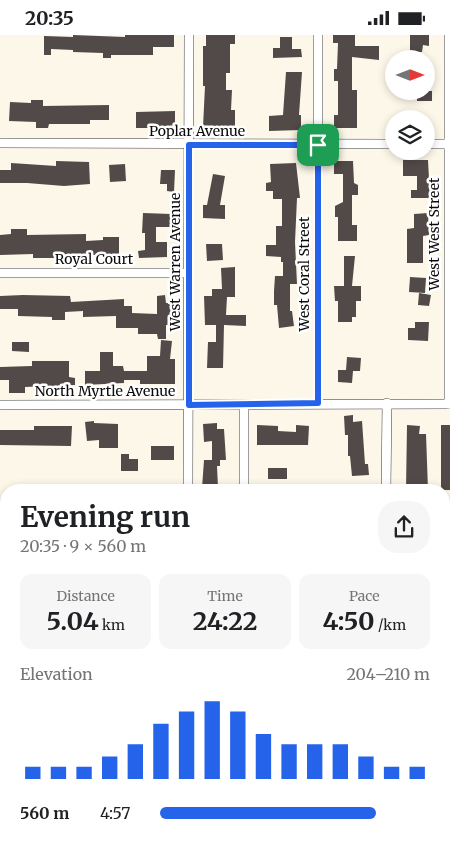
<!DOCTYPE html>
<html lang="en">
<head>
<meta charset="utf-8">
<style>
	body { margin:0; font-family:Merriweather,serif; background:#f6f6f6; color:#202124; height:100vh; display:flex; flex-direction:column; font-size:19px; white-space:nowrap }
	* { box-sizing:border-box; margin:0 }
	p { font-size:16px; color:#757577 }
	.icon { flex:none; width:28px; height:28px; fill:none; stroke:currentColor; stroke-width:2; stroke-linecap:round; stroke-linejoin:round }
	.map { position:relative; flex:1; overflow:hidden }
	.side { position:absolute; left:0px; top:449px; width:450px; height:359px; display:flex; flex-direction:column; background:#fff; border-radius:20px 20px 0 0; box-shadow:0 2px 8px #0003 }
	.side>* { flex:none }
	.needle { width:32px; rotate:90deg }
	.tools { position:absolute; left:385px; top:15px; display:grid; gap:10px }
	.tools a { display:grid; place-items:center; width:50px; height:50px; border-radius:50%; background:#fff; box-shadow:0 2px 8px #0003; font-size:25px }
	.pin { position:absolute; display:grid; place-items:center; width:42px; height:42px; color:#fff; margin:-21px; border-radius:10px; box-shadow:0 2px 8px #0006 }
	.round { display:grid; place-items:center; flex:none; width:52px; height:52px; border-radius:20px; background:#f6f6f6 }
	.summary { display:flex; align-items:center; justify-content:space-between; height:85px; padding:0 20px }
	h1 { font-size:28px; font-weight:700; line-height:38px }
	.figures { display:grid; grid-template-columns:repeat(3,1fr); gap:8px; height:85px; padding:5px 20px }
	.figures div { display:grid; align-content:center; border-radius:12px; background:#f6f6f6; text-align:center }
	.figures b { font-size:25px; font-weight:700 }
	.figures small { font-size:14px; font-weight:400 }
	.figures p { font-size:14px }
	.chart { height:140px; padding:10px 20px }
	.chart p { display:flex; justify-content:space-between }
	.chart svg { width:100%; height:90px; margin-top:5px; stroke:#2563eb; stroke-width:6 }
	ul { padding:0 20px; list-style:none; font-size:16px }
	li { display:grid; grid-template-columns:80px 60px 1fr; align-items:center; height:38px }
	li i { height:12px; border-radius:6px; background:#2563eb }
	.status { display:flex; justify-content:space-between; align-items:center; height:35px; padding:0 25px; background:#fff; direction:ltr }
	.status svg { height:14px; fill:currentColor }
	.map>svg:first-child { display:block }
	.building { fill:#524a48 }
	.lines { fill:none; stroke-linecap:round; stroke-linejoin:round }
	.minor-casing { stroke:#3d3d3d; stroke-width:10 }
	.tertiary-casing { stroke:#3d3d3d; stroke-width:12 }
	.minor { stroke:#fff; stroke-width:9 }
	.tertiary { stroke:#fff; stroke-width:11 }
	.route-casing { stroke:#fff; stroke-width:10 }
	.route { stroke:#2563eb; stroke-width:6 }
	.labels { text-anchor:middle; stroke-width:5; stroke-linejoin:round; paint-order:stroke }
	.street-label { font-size:14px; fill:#0a0a0a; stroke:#fff }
</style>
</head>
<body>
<div class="status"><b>20:35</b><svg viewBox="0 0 49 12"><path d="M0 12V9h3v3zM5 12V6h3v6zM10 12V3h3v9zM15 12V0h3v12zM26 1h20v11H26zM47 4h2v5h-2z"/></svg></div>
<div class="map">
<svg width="450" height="807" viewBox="0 0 450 807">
	<rect width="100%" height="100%" fill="#fdf7e9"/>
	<g class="building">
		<polygon points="73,0 125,2 125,0 174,0 174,12 153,12 153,20 111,20 111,23 103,23 103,18 73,17 73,15 51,14 51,20 44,20 44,1 73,2"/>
		<polygon points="206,0 235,0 235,9 230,9 230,38 226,38 226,55 232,55 231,75 235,75 235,92 203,92 205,51 203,51 203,11 206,11"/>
		<polygon points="333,0 355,0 355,11 379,11 379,25 352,22 352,55 357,55 357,93 334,93 334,80 338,80 338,46 334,46 334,34 337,34 338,8 333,8"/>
		<polygon points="410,0 429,0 429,11 423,10 422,17 410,17"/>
		<polygon points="280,2 292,2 292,14 301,14 302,22 273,23 273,13 280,13"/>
		<polygon points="286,37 302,37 299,80 301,80 301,95 269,96 269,81 283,80"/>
		<rect x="417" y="56" width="15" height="10"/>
		<polygon points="31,65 43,65 43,71 109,70 109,85 90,85 90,89 49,89 48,93 36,93 36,87 9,86 10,67 31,68"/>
		<polygon points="175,76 175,93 136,93 136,77"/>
		<polygon points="403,125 428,125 430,163 411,163 411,155 417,155 417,141 403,141"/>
		<polygon points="56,126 89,127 90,149 64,151 27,148 0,148 0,135 11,135 11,128 56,131"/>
		<polygon points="334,126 353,126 354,148 358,150 358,160 352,160 352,190 357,190 357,206 338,206 338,182 335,182 335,171 343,167 343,139 334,139"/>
		<polygon points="296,128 300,163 297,163 295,207 297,249 290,249 290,276 292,276 294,291 279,293 277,270 274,270 274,256 275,241 283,241 283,227 281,227 281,222 266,221 266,210 276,210 276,191 282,191 282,164 273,164 273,156 266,156 266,148 271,147 270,129"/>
		<polygon points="125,129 126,146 110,147 109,130"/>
		<polygon points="161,135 175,135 174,157 167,156 167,149 160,149"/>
		<polygon points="213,139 225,141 220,170 225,170 225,184 203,183 203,170 207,170"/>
		<polygon points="143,178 171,179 170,192 156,192 156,207 167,207 167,222 139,223 138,216 145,215 145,198 142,198"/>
		<polygon points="428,178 429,200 423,201 423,228 407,228 407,194 414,193 414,179"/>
		<polygon points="11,194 27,194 27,200 86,199 86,206 103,205 103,202 119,202 119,220 92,220 92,224 56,225 56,223 33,223 33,219 0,220 0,200 11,199"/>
		<polygon points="206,209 222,209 223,225 207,226"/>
		<polygon points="344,221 355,221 352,251 361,251 361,266 356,266 356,282 352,282 352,287 338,287 338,266 335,266 334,251 344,251"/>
		<polygon points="235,232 235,262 227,262 226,280 246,280 246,291 224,290 223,333 207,333 208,307 216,307 216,290 205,290 204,261 212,261 212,254 222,254 221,233"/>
		<polygon points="410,242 426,243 425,258 409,257"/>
		<polygon points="419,258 431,260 429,271 418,270"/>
		<polygon points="23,260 70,261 71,267 124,264 124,271 132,271 132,278 157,279 157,261 165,260 166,268 174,268 174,290 166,290 166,304 158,304 157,299 138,299 138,293 116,293 116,281 83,282 83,276 65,277 65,285 52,285 52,282 18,281 18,274 0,274 0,261"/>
		<polygon points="415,287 429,287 428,306 408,305 408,293 415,293"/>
		<polygon points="161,305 172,306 170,324 175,324 175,349 140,349 140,345 124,345 124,348 85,350 85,336 100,336 100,317 113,317 113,331 123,331 124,336 147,336 147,321 160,321"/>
		<polygon points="12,307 29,307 29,317 12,316"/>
		<polygon points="347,322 361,323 360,336 353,336 352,348 338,347 338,335 346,335"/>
		<polygon points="32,326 69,326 69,342 75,343 75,350 25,352 25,358 9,358 9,345 0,345 0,332 32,331"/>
		<polygon points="353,380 353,387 362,386 365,429 368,429 369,440 352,441 350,421 348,421 348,400 345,400 344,381"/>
		<polygon points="94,386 94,388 118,389 118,413 99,413 99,405 87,406 85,387"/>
		<polygon points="217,388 217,394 224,394 226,425 220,425 220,431 217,431 218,453 202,453 204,425 212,425 212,406 204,407 203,389"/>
		<polygon points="257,390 278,391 278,396 296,397 296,390 309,391 308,410 257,410"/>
		<polygon points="407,390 420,391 419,399 426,399 428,455 406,455"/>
		<rect x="441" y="390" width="9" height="65"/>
		<polygon points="34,391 72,391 71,411 0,410 0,395 34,395"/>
		<rect x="151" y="411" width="23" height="14"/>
		<polygon points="121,419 129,419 129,424 138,424 138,436 121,436"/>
		<rect x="268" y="433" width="19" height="11"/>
	</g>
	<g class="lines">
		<defs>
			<g id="minor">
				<polyline points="0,108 394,109"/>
				<polyline points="426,109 450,109"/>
				<polyline points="0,238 189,238"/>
				<polyline points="318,368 318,0"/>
				<polyline points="244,369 244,455"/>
				<polyline points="449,369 449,0"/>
				<polyline points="0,370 450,369"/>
				<polyline points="188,455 189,0"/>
				<polyline points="386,455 387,368"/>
				<polyline points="0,511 6,511"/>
				<polyline points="0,765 6,765"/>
				<polyline points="0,776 6,776"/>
				<polyline points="444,778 450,778"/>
				<polyline points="275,801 275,807"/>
				<polyline points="34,807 34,801"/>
				<polyline points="44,807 44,801"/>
				<polyline points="151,807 151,801"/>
				<polyline points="161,807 161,801"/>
			</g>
			<g id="tertiary">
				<polyline points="0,651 6,651"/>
				<polyline points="444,652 450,652"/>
			</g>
		</defs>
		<use href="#minor" class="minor-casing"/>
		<use href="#tertiary" class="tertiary-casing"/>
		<use href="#minor" class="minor"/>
		<use href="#tertiary" class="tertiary"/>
	</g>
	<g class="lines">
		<defs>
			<polygon id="route" points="189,110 318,110 318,368 189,370"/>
		</defs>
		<use href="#route" class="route-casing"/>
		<use href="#route" class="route"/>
	</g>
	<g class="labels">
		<g class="street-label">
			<text x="197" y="101">Poplar Avenue</text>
			<text transform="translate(434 199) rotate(-90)" y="5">West West Street</text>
			<text x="94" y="229">Royal Court</text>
			<text transform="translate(175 227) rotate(-90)" y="5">West Warren Avenue</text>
			<text transform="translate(304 239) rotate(-90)" y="5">West Coral Street</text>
			<text x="105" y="361">North Myrtle Avenue</text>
		</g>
	</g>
</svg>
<div class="tools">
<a><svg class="needle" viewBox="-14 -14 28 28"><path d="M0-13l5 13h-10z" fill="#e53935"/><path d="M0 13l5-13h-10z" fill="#757577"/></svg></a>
<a><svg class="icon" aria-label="layers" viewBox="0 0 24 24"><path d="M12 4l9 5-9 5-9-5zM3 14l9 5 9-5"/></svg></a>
</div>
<div class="pin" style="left:318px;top:110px;background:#1e9e55"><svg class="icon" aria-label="arrive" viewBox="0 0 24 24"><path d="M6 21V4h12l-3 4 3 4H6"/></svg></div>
<section class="side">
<div class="summary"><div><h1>Evening run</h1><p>20:35 · 9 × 560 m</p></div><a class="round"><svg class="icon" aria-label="share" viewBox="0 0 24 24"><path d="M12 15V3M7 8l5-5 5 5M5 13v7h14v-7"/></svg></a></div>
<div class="figures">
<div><p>Distance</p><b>5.04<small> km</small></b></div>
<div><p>Time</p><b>24:22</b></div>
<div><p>Pace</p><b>4:50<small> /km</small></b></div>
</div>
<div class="chart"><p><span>Elevation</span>204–210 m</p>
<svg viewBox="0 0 160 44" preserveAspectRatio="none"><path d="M5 44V38M15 44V38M25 44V38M35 44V33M45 44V27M55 44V17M65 44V11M75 44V6M85 44V11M95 44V22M105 44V27M115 44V27M125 44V27M135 44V33M145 44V38M155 44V38"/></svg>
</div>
<ul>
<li><b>560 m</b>4:57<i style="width:80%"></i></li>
</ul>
</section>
</div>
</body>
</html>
